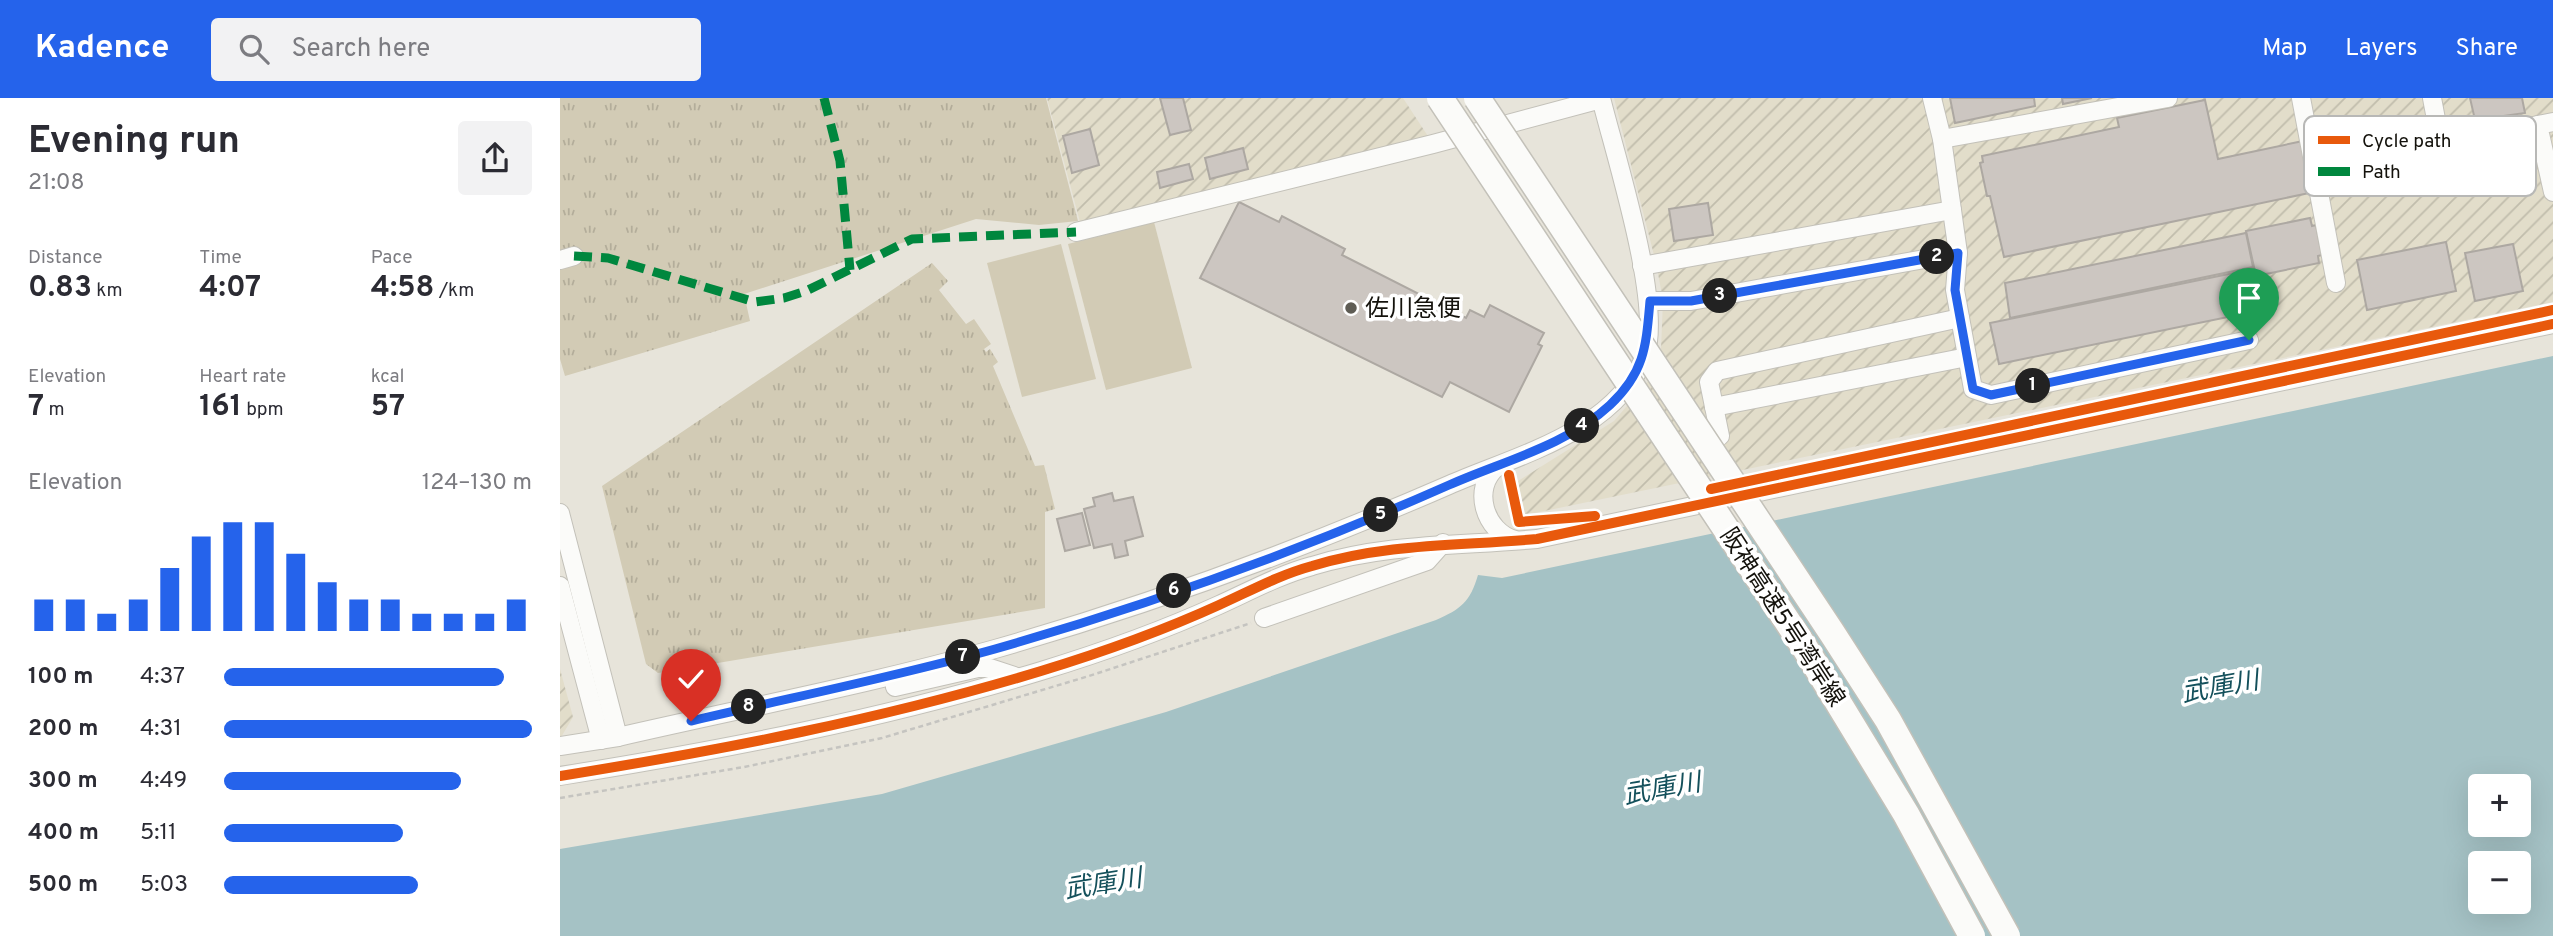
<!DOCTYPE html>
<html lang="en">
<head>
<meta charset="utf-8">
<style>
	body { margin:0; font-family:Overpass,"Noto Sans JP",sans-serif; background:#f2f2f3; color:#2b2b33; height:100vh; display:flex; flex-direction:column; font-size:26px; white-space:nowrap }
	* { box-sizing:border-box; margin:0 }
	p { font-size:23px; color:#7c7c81 }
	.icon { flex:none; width:38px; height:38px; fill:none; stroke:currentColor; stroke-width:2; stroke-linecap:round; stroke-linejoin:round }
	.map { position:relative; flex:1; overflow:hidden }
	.drawer { display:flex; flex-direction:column; background:#fff; width:560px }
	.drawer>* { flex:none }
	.buttons { position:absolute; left:1908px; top:676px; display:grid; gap:14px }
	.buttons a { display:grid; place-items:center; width:63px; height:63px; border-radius:7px; background:#fff; box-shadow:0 7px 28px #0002; font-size:35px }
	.pin { position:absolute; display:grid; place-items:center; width:60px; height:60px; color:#fff; margin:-72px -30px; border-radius:50% 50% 50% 0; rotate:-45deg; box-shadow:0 0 7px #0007 }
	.pin .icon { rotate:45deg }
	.km { position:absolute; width:35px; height:35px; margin:-18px; border-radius:50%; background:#222; color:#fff; font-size:19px; line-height:35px; text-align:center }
	.round { display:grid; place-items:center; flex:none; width:74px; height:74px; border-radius:7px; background:#f2f2f3 }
	.headline { display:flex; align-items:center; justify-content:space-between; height:119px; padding:0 28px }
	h1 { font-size:38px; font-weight:700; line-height:52px }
	.metrics { display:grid; grid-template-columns:repeat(3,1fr); gap:10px; height:119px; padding:7px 28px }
	.metrics div { display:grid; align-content:center }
	.metrics b { font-size:30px; font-weight:700 }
	.metrics small { font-size:19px; font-weight:400 }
	.metrics p { font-size:19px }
	.chart { height:196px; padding:14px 28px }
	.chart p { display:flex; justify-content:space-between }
	.chart svg { width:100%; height:126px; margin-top:7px; stroke:#2563eb; stroke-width:6 }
	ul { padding:0 28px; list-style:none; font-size:23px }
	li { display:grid; grid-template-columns:112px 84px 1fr; align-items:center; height:52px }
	li i { height:18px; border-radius:9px; background:#2563eb }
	header { display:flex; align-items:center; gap:42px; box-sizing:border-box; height:98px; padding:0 35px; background:#2563eb; color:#fff }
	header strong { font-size:33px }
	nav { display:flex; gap:38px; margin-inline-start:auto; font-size:24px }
	.search { width:490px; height:63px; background:#f2f2f3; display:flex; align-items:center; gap:18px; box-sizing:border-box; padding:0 24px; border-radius:7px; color:#7c7c81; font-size:26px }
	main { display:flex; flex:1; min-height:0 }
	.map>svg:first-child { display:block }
	.industrial { fill:url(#industrial-furrows) }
	.grass { fill:url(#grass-tufts) }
	.green { fill:#d2cbb5 }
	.water { fill:#a5c2c5; fill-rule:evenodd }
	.building { fill:#ccc6c1; stroke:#ada8a2; stroke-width:2 }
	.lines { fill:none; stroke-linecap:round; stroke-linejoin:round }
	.minor-casing { stroke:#c3c1b9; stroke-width:20 }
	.path { stroke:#c5c4c0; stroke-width:2.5; stroke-dasharray:5 3.5; stroke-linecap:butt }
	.minor { stroke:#fbfbf9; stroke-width:18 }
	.highway-bridge-casing { stroke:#c3c1b9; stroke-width:29; stroke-linecap:butt }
	.highway-bridge { stroke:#fbfbf9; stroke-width:26 }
	.quiet { stroke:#00873e; stroke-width:9; stroke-dasharray:18 9; stroke-linecap:butt }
	.cycleway-casing { stroke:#fff; stroke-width:15 }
	.cycleway { stroke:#e8590c; stroke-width:10 }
	.route-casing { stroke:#fff; stroke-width:14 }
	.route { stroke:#2563eb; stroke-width:9 }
	.poi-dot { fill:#5e5c54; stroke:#fff; stroke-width:2.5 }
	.labels { text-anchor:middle; stroke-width:7; stroke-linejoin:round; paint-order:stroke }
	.poi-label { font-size:24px; fill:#14120c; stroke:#fff; text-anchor:start }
	.street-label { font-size:24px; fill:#14120c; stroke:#fff }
	.water-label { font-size:26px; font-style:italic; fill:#14505b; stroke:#fff }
	.key { fill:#fff; stroke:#b8b8b6; stroke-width:2 }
	.key-label { font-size:19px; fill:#14120c }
</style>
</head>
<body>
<header>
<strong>Kadence</strong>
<div class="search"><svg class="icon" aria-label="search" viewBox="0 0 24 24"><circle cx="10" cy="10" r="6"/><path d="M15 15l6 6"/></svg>Search here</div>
<nav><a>Map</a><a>Layers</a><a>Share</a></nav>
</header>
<main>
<section class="drawer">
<div class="headline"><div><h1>Evening run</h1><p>21:08</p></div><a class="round"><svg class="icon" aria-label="share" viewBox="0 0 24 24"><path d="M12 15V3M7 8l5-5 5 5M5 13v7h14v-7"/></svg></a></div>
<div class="metrics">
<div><p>Distance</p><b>0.83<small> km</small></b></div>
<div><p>Time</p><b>4:07</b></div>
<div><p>Pace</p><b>4:58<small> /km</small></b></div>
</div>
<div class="metrics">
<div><p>Elevation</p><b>7<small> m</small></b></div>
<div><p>Heart rate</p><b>161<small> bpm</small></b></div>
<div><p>kcal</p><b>57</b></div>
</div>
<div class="chart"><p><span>Elevation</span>124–130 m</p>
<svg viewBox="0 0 160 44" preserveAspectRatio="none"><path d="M5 44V33M15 44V33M25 44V38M35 44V33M45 44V22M55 44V11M65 44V6M75 44V6M85 44V17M95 44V27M105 44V33M115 44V33M125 44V38M135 44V38M145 44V38M155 44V33"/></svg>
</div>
<ul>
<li><b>100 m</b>4:37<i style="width:91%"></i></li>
<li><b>200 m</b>4:31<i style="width:100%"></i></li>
<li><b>300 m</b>4:49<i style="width:77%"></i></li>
<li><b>400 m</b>5:11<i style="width:58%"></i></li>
<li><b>500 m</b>5:03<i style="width:63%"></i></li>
</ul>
</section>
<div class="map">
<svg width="1993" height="838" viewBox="0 0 1993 838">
	<defs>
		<pattern id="industrial-furrows" width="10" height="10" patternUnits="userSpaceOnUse" patternTransform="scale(1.75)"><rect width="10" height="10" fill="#e2ddca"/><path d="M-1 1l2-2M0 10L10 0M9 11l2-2" fill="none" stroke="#c1bdac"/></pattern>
		<pattern id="grass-tufts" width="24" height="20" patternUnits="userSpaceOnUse" patternTransform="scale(1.75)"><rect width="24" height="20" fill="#d2cbb5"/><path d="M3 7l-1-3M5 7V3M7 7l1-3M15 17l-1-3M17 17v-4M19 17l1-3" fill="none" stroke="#b3ad9a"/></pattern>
	</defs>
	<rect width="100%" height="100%" fill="#e7e4da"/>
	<g class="industrial">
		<polygon points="487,0 843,0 877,52 524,139"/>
		<polygon points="1054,0 1993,0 1993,204 965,417 958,383 1054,323 1091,280 1101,251 1103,202 1096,165"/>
		<polygon points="0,571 13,619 0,641"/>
	</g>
	<g class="grass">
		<polygon points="0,0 486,0 518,123 479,127 416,121 184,196 190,223 5,278 0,261"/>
		<polygon points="372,165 388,183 379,192 406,226 414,221 431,246 424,251 426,254 430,251 438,264 433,268 475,368 484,367 495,411 485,414 485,510 98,575 86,566 42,388"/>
	</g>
	<g class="green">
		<polygon points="594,124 632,270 546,292 508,146"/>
		<polygon points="501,146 536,281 462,299 427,165"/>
	</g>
	<path class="water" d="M1993 258V838H0V751L322 696 606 614 876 522C901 511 910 504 918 477L942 480ZM1920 688H1958V726H1920ZM1920 765H1958V803H1920Z"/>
	<g class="building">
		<polygon points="600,0 623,0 631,32 610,37"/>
		<polygon points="1390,0 1474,0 1475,8 1395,25"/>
		<polygon points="1502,0 1532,0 1503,6"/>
		<polygon points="1910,0 1962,0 1965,15 1915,22"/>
		<polygon points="1645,2 1658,61 1743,43 1754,94 1444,159 1430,98 1427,98 1420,65 1423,64 1422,58 1559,29 1557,20"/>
		<polygon points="530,31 539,67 512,75 503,38"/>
		<polygon points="683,50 688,71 650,81 645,60"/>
		<polygon points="629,66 633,81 600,90 597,74"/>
		<polygon points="679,104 719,124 722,118 785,151 782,157 906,220 910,212 924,219 930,207 984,235 978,246 982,248 949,314 890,284 882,299 640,180"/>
		<polygon points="1148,105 1153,137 1114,143 1109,111"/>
		<polygon points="1750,120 1752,128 1756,127 1762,157 1758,158 1759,165 1696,178 1686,133"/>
		<polygon points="1686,135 1693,169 1450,220 1445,185"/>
		<polygon points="1886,144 1896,193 1807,212 1797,162"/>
		<polygon points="1953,146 1963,193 1915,203 1905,155"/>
		<polygon points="1693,171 1702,212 1439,266 1430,225"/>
		<polygon points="552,395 554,403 573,399 583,438 565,443 568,457 555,460 552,446 534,450 524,411 535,408 533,400"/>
		<polygon points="522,415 530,447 505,453 497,421"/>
	</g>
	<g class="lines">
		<defs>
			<g id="minor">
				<polyline points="1741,0 1776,185"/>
				<polyline points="1872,0 1881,48"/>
				<polyline points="1993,24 1978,27 1993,94"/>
				<polyline points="1382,41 1608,0"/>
				<polyline points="1756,75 1978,27"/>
				<polyline points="516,134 873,46 1041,1"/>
				<polyline points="1398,155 1395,192 1413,291 1431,297 1689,242"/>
				<polyline points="0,162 14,158"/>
				<polyline points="1082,168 1392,112"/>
				<polyline points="1090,203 1131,203 1398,155 1382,41 1372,0"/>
				<polyline points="1154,309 1407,259"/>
				<polyline points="1160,338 1149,284 1157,273 1400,220"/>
				<path d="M937 369C911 390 925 434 955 442"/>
				<polyline points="0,415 58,639 0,648"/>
				<polyline points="0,488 41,642"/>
				<polyline points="704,520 867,463 883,445"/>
				<polyline points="335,589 418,570 430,570 457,579"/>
				<path d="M58 639C184 610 311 586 435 551 589 507 742 451 889 387 955 358 1058 333 1085 257 1103 206 1055 57 1041 0"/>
				<path d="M0 678C162 652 323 621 481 573 540 555 602 533 659 507 690 493 719 477 752 468 827 445 900 448 977 441L1993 226"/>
			</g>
		</defs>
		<use href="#minor" class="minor-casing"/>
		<polyline class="path" points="0,700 184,669 322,640 529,578 691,525"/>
		<use href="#minor" class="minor"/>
		<defs>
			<g id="highway-bridge">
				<polyline points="880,0 1245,550 1346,716 1412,838"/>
				<polyline points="917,0 1272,535 1328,622 1447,838"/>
			</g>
		</defs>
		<use href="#highway-bridge" class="highway-bridge-casing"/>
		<use href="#highway-bridge" class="highway-bridge"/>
		<g class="quiet">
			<polyline points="264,0 280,63 290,172"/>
			<polyline points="14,158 48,160 195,204 224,200 246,193 352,141 516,134"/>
		</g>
		<defs>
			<g id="cycleway">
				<polyline points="949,377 959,424 1035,418"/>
				<polyline points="1151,391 1993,212"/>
				<path d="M0 678C162 652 323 621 481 573 540 555 602 533 659 507 690 493 719 477 752 468 827 445 900 448 977 441L1993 226"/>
			</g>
		</defs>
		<use href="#cycleway" class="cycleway-casing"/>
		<use href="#cycleway" class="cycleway"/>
	</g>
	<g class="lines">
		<defs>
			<path id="route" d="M131 623C233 599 335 579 435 551 589 507 742 452 889 387 943 363 1006 348 1050 307 1085 274 1086 248 1090 203H1131L1398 155 1395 192 1413 291 1431 297 1689 242"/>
		</defs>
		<use href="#route" class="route-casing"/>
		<use href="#route" class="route"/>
	</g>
	<circle class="poi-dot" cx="791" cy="210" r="7"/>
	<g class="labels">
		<g class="poi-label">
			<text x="805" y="218">佐川急便</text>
		</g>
		<g class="street-label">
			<text transform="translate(1223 519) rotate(57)" y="8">阪神高速5号湾岸線</text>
		</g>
		<g class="water-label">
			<text transform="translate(1660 588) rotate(-10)" y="9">武庫川</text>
			<text transform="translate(1102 690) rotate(-10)" y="9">武庫川</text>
			<text transform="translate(543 785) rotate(-9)" y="9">武庫川</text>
		</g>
	</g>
	<rect x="1744" y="18" width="232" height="80" rx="10" class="key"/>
	<rect x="1758" y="38" width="32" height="8" fill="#e8590c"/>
	<rect x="1758" y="69" width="32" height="9" fill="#00873e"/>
	<g class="key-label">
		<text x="1802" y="49">Cycle path</text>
		<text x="1802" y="80">Path</text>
	</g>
</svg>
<div class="buttons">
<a>+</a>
<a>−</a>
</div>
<div class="pin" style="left:1689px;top:242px;background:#1e9e55"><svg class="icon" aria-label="arrive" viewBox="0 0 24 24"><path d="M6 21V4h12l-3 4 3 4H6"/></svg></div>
<div class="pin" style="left:131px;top:623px;background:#d93025"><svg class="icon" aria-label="check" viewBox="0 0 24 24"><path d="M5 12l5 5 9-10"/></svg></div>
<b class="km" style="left:1473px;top:288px">1</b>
<b class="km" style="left:1377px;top:159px">2</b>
<b class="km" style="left:1160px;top:198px">3</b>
<b class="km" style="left:1022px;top:328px">4</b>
<b class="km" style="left:821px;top:417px">5</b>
<b class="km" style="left:614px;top:493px">6</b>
<b class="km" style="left:403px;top:559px">7</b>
<b class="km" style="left:189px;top:609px">8</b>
</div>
</main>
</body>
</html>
